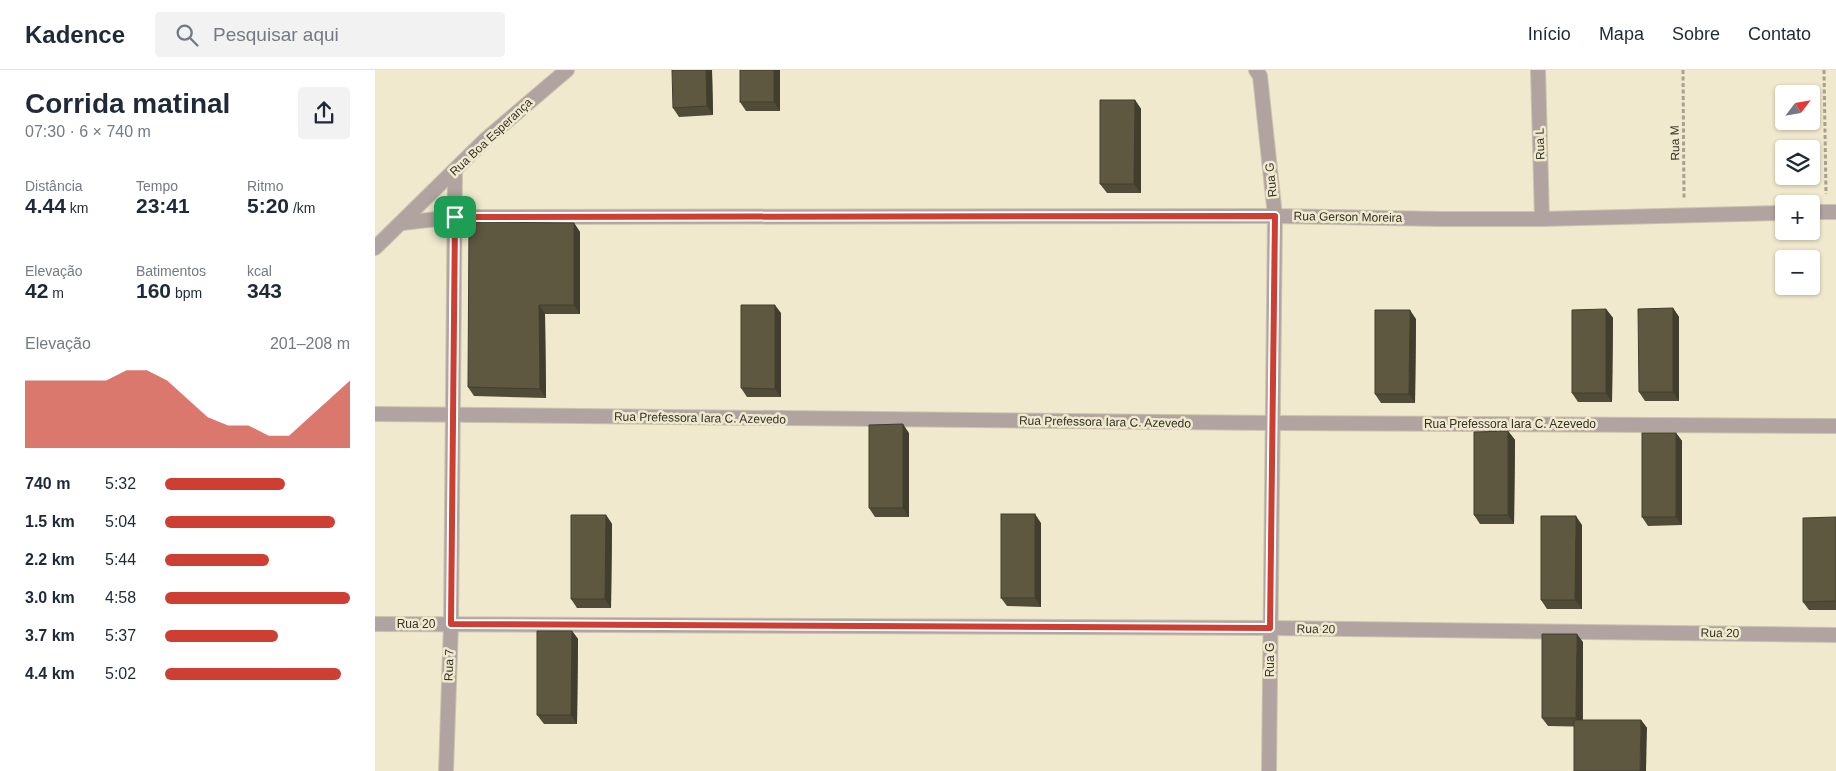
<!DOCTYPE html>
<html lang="pt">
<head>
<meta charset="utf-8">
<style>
	body { margin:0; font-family:Helvetica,sans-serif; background:#f2f2f3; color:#1f2937; height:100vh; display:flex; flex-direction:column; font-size:19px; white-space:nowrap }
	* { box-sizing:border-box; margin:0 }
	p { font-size:16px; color:#747a83 }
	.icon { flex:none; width:28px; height:28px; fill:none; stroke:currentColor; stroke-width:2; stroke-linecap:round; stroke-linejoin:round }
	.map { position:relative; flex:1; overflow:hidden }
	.details { display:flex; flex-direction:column; background:#fff; width:375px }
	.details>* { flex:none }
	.needle { width:32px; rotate:59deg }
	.buttons { position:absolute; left:1400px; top:15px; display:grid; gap:10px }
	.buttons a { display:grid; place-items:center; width:45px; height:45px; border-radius:5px; background:#fff; box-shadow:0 1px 4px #0004; font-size:25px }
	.pin { position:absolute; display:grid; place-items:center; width:42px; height:42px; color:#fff; margin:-21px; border-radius:10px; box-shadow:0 2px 8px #0006 }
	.round { display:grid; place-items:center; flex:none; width:52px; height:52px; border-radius:5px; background:#f2f2f3 }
	.overview { display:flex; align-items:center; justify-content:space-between; height:85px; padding:0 25px }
	h1 { font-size:28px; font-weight:800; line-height:38px }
	.figures { display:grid; grid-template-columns:repeat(3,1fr); gap:8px; height:85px; padding:5px 25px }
	.figures div { display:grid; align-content:center }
	.figures b { font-size:21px; font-weight:800 }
	.figures small { font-size:14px; font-weight:400 }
	.figures p { font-size:14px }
	.chart { height:140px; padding:10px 25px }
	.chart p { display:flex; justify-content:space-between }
	.chart svg { width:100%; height:90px; margin-top:5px; fill:#cc3f32; opacity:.7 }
	ul { padding:0 25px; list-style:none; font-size:16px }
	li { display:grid; grid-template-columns:80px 60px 1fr; align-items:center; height:38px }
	li i { height:12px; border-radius:6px; background:#cc3f32 }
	header { display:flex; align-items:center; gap:30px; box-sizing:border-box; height:70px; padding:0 25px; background:#fff; border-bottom:1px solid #e0e1e3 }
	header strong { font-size:24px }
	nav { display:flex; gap:28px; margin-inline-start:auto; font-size:18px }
	.search { width:350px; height:45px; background:#f2f2f3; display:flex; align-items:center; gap:12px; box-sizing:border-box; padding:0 18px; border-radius:5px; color:#747a83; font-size:19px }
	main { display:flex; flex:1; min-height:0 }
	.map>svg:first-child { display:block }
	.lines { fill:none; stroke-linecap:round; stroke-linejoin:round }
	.minor-casing { stroke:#cac4ad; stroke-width:16 }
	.tertiary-casing { stroke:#cac4ad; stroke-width:16 }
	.path { stroke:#a7a28d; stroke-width:3; stroke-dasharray:4 2.5; stroke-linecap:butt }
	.minor { stroke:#b1a3a0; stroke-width:14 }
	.tertiary { stroke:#b1a3a0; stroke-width:14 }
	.wall { fill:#514c38 }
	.shaded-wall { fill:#423e2e }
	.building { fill:#5e5841; stroke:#423e2e }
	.route-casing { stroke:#fff; stroke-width:10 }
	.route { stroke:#cc3f32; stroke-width:6 }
	.labels { text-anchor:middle; stroke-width:5; stroke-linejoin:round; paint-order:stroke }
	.street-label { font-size:12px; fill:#343227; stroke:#f0e9ce }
</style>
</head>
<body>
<header>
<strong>Kadence</strong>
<div class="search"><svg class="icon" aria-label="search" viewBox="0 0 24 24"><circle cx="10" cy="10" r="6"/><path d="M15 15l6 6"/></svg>Pesquisar aqui</div>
<nav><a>Início</a><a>Mapa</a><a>Sobre</a><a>Contato</a></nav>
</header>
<main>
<section class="details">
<div class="overview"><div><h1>Corrida matinal</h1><p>07:30 · 6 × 740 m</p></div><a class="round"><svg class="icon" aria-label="share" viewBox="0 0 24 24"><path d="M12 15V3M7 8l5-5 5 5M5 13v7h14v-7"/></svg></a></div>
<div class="figures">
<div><p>Distância</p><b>4.44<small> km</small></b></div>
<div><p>Tempo</p><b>23:41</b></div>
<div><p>Ritmo</p><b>5:20<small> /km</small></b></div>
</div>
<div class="figures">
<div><p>Elevação</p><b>42<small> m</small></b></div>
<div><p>Batimentos</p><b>160<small> bpm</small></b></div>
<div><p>kcal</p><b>343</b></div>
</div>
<div class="chart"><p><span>Elevação</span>201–208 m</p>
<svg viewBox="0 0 160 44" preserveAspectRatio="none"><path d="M0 44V11L10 11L20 11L30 11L40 11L50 6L60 6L70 11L80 20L90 29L100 33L110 33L120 38L130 38L140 29L150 20L160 11V44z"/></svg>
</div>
<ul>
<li><b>740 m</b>5:32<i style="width:65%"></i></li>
<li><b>1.5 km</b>5:04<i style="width:92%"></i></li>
<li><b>2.2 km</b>5:44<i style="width:56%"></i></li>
<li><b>3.0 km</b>4:58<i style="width:100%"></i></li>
<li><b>3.7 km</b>5:37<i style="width:61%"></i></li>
<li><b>4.4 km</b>5:02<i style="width:95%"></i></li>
</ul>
</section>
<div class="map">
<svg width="1461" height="701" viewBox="0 0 1461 701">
	<rect width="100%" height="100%" fill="#f0e9ce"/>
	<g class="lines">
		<defs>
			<g id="minor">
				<polyline points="1163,0 1167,149"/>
				<polyline points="1436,142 1461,142"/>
				<polyline points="27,153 80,147 900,146 1066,149 1167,149 1409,143"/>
				<polyline points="0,344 899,353 1461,356"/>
				<polyline points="0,554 895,558 1461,565"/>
				<polyline points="71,701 76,554 80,100"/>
			</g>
			<g id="tertiary">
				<polyline points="881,0 885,6 900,146 894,701"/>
				<polyline points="0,178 111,69 192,0"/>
			</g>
		</defs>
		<use href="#minor" class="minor-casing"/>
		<use href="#tertiary" class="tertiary-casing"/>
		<g class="path">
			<polyline points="1308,0 1309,129"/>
			<polyline points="1449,0 1451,124"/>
		</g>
		<use href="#minor" class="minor"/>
		<use href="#tertiary" class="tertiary"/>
	</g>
	<g class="wall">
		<polygon points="337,0 338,45 304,47 298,38"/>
		<polygon points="365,0 405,0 405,41 371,41 365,32"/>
		<polygon points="760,30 766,39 766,123 732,123 725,114"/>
		<polygon points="199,153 205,162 205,244 170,244 171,328 99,326 93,317"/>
		<polygon points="1298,238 1304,247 1304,331 1270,331 1264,322"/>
		<polygon points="1231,239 1238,248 1237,332 1203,332 1197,323"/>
		<polygon points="406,243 406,327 372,327 366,318"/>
		<polygon points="1041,249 1040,333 1006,333 1000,324"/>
		<polygon points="1133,361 1140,370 1139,454 1105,454 1099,445"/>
		<polygon points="534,363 534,447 500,447 494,438"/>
		<polygon points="1301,363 1307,371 1307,455 1273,456 1267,447"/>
		<polygon points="231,445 237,454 236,538 202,538 196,529"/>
		<polygon points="1461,447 1461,540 1434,540 1428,532"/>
		<polygon points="666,453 666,537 632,536 626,528"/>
		<polygon points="1207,455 1207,539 1172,539 1166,530"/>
		<polygon points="197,561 203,569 202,654 169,654 162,645"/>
		<polygon points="1208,572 1208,650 1266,650 1272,658 1173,656 1167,648"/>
	</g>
	<g class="shaded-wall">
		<polygon points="331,0 337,0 338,45 332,36"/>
		<polygon points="399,0 405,0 405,41 399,32"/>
		<polygon points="760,30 766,39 766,123 759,114"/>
		<polygon points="199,153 205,162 205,244 199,235"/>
		<polygon points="164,235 170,244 171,328 165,319"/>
		<polygon points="400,235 406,243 406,327 400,319"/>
		<polygon points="1298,238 1304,247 1304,331 1298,322"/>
		<polygon points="1231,239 1238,248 1237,332 1231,323"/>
		<polygon points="1035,240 1041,249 1040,333 1034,324"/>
		<polygon points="528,354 534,363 534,447 528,438"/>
		<polygon points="1133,361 1140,370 1139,454 1133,445"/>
		<polygon points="1301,363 1307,371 1307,455 1301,447"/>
		<polygon points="660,444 666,453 666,537 660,528"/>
		<polygon points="231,445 237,454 236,538 230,529"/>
		<polygon points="1201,446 1207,455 1207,539 1200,530"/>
		<polygon points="197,561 203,569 202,654 196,645"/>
		<polygon points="1202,564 1208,572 1207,656 1201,648"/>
		<polygon points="1266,650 1272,658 1271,701 1265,701"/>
	</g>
	<g class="building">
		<polygon points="297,0 331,0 332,36 298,38"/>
		<rect x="365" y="0" width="34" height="32"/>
		<polygon points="725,30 760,30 759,114 725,114"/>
		<polygon points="94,152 199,153 199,235 164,235 165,319 93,317"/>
		<polygon points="366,235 400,235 400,319 366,318"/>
		<polygon points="1298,238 1298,322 1264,322 1263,239"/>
		<polygon points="1231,239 1231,323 1197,323 1197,240"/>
		<polygon points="1000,240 1035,240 1034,324 1000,324"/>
		<polygon points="528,354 528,438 494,438 494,355"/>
		<polygon points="1133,361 1133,445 1099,445 1099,362"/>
		<rect x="1267" y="363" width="34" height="84"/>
		<rect x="626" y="444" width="34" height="84"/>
		<polygon points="196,445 231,445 230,529 196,529"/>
		<polygon points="1166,446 1201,446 1200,530 1166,530"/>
		<polygon points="1461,447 1461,531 1428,532 1428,448"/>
		<polygon points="162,561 197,561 196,645 162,645"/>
		<polygon points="1167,564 1202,564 1201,648 1167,648"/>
		<polygon points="1199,650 1266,650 1265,701 1199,701"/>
	</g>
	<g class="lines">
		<defs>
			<polygon id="route" points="900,146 895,558 76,554 80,147"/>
		</defs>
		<use href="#route" class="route-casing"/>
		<use href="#route" class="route"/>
	</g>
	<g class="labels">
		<g class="street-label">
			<text transform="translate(116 67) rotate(-43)" y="4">Rua Boa Esperança</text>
			<text transform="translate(1300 73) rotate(-91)" y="4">Rua M</text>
			<text transform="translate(1165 74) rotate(-92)" y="4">Rua L</text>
			<text transform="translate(896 110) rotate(-96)" y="4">Rua G</text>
			<text transform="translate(973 147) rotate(1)" y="4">Rua Gerson Moreira</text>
			<text transform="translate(325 348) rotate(1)" y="4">Rua Prefessora Iara C. Azevedo</text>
			<text transform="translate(730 352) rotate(1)" y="4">Rua Prefessora Iara C. Azevedo</text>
			<text x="1135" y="358">Rua Prefessora Iara C. Azevedo</text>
			<text x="41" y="558">Rua 20</text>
			<text transform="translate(941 559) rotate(1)" y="4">Rua 20</text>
			<text transform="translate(1345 563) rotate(1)" y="4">Rua 20</text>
			<text transform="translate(895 590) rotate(-90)" y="4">Rua G</text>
			<text transform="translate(74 595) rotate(-88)" y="4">Rua 7</text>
		</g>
	</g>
</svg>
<div class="buttons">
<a><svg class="needle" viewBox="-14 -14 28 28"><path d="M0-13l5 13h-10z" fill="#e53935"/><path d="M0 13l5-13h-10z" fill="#747a83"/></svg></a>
<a><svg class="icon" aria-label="layers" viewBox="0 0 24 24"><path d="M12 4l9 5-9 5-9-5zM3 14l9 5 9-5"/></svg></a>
<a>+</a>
<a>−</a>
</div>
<div class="pin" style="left:80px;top:147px;background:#1e9e55"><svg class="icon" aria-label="arrive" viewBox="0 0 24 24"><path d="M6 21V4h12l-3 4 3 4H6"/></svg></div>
</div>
</main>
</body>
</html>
